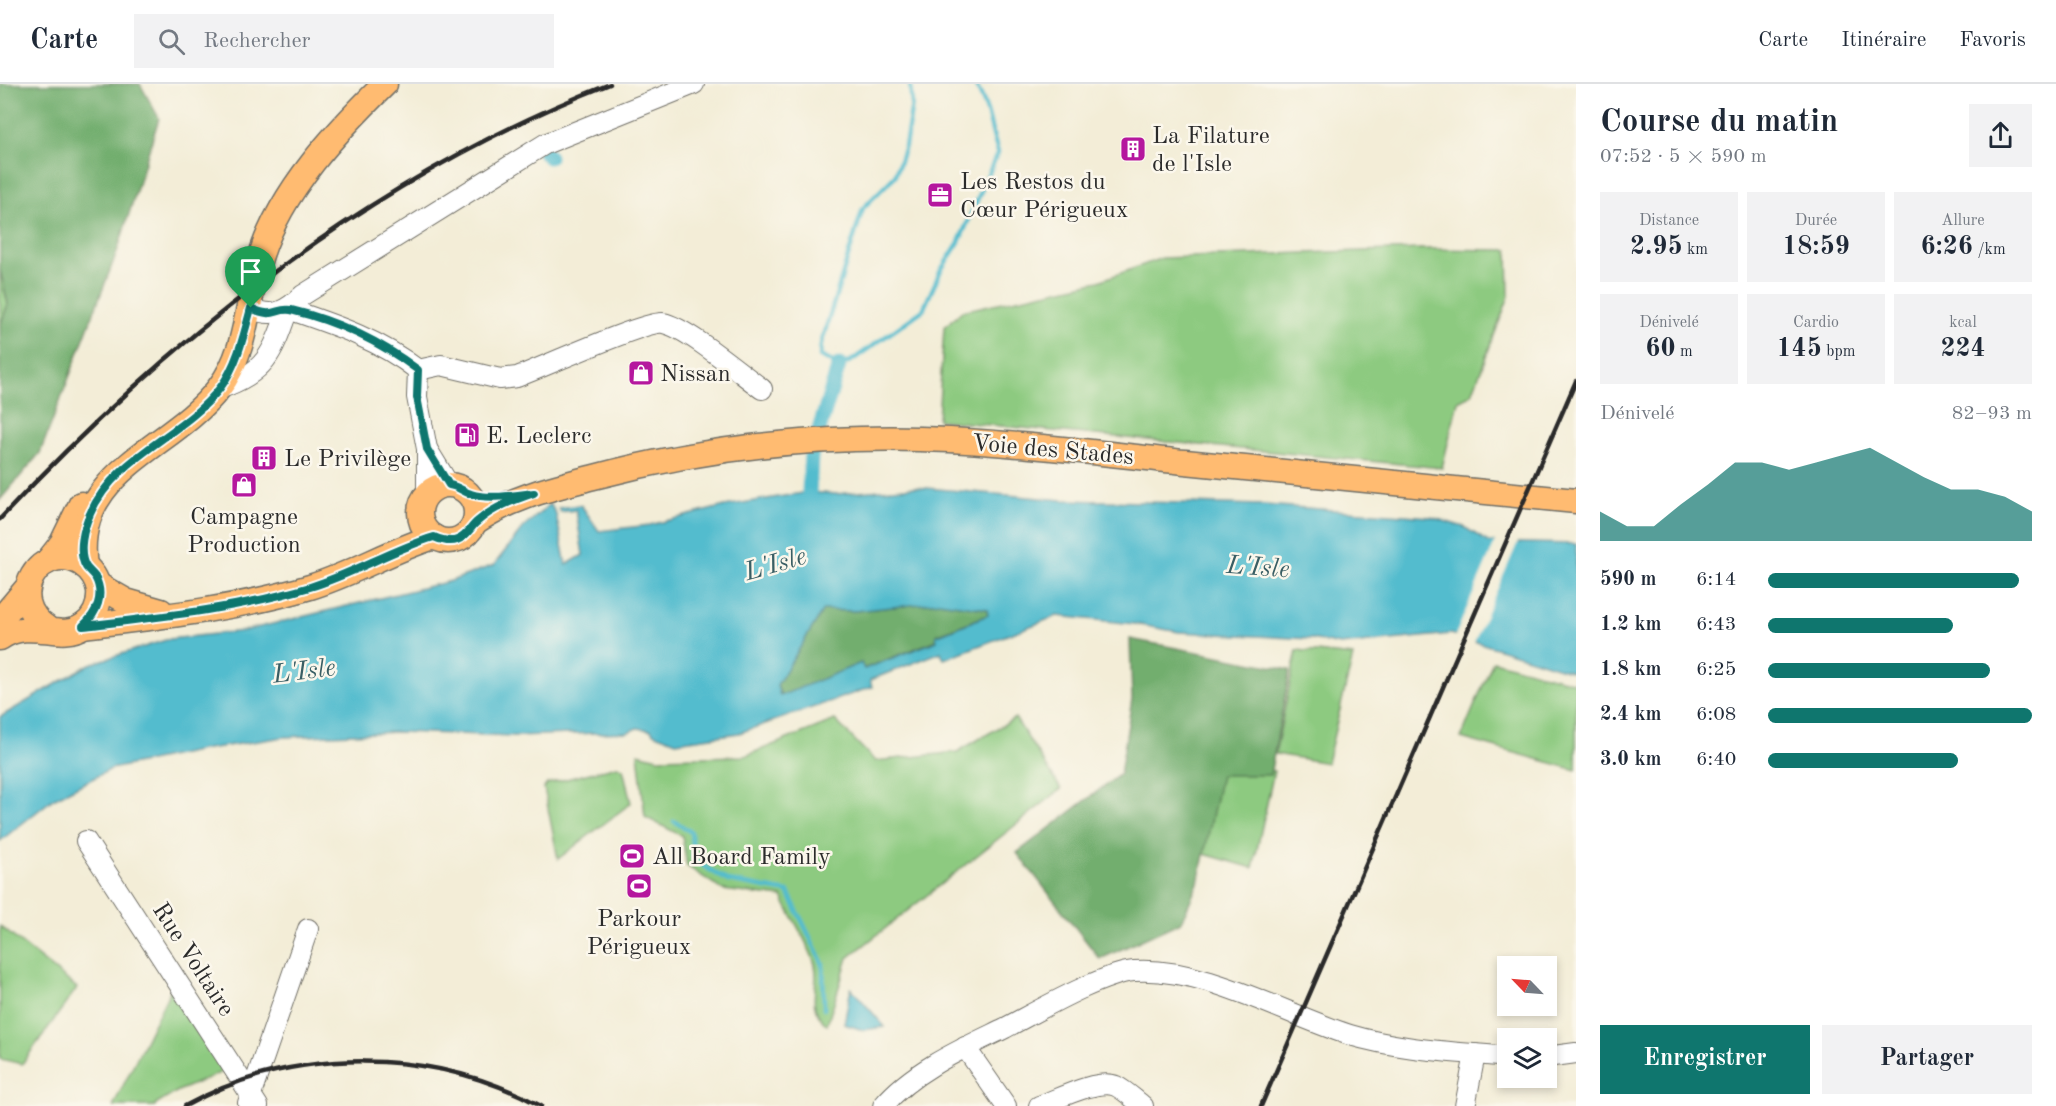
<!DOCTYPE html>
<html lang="fr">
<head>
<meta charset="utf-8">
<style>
	body { margin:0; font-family:"Old Standard TT",serif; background:#f2f2f3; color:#1f2937; height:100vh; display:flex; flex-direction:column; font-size:22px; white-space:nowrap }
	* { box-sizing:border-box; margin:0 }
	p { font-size:20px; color:#747a83 }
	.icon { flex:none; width:33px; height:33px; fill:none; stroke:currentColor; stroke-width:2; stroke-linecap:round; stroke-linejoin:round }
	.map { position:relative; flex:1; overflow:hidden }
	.side { display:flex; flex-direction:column; background:#fff; width:480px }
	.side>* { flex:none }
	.needle { width:39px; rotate:295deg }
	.controls { position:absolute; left:1497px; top:872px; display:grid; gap:12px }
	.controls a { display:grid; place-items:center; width:60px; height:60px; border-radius:0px; background:#fff; box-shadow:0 3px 9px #0003; font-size:30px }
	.pin { position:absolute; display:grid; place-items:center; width:51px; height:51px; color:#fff; margin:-62px -26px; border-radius:50% 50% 50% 0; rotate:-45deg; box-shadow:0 0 6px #0007 }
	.pin .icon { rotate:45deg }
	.round { display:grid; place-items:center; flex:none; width:63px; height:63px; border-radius:0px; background:#f2f2f3 }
	.overview { display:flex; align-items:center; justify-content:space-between; height:102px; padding:0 24px }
	h1 { font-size:33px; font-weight:700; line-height:45px }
	.figures { display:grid; grid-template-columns:repeat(3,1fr); gap:9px; height:102px; padding:6px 24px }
	.figures div { display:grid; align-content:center; border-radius:0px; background:#f2f2f3; text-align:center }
	.figures b { font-size:26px; font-weight:700 }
	.figures small { font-size:16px; font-weight:400 }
	.figures p { font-size:16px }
	.chart { height:168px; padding:12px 24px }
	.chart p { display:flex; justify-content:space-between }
	.chart svg { width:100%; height:108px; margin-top:6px; fill:#0f766e; opacity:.7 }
	.primary-button { display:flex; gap:12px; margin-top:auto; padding:12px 24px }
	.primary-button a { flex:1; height:69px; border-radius:0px; background:#0f766e; color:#fff; font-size:24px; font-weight:700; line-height:69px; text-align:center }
	.primary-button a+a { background:#f2f2f3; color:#1f2937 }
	ul { padding:0 24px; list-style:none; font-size:20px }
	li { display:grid; grid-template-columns:96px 72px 1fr; align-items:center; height:45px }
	li i { height:15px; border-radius:8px; background:#0f766e }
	header { display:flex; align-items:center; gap:36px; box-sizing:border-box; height:84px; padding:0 30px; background:#fff; border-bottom:2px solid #e0e1e3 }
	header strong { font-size:28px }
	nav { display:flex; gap:33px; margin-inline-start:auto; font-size:21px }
	.search { width:420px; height:54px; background:#f2f2f3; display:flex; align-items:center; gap:15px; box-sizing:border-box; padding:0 21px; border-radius:0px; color:#747a83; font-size:22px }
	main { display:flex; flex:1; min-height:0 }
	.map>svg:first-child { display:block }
	.green { fill:#8dca80; stroke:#5c7a56; stroke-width:1.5 }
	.forest { fill:#72ae6e; stroke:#4e6c4c; stroke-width:1.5 }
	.water { fill:#52bcce; stroke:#3e747c; stroke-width:1.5; fill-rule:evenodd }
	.pier { fill:#f3edd7 }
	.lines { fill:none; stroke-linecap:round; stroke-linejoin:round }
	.stream { stroke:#52bcce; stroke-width:4.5 }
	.canal { stroke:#52bcce; stroke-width:15 }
	.minor-casing { stroke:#716f67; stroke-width:22 }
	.major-casing { stroke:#716f67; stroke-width:27 }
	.minor { stroke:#fff; stroke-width:20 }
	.major { stroke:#ffbb71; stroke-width:24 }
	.rail { stroke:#2b2b2b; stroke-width:4.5 }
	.route-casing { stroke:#fff; stroke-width:12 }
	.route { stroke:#0f766e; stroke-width:8 }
	.labels { text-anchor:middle; stroke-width:5; stroke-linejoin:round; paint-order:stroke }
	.poi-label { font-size:24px; fill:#2b2b2b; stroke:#fbf7ec; text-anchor:start }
	.street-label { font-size:24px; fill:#2b2b2b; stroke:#fbf7ec }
	.water-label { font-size:26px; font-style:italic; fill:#395e64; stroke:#fbf7ec }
</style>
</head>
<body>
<header>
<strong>Carte</strong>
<div class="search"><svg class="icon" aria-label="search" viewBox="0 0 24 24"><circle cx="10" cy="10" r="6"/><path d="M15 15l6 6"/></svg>Rechercher</div>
<nav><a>Carte</a><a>Itinéraire</a><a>Favoris</a></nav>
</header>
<main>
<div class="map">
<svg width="1576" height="1022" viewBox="0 0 1576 1022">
	<rect width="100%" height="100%" fill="#fbf7ec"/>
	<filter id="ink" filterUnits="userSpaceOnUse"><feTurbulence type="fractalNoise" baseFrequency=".0167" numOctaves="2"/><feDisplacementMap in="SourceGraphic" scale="12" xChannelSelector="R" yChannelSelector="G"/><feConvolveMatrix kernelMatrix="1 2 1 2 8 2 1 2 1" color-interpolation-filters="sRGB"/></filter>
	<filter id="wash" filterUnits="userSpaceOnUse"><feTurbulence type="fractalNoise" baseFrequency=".008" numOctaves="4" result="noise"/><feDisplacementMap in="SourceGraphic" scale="24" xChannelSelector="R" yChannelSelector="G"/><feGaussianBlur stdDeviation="1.35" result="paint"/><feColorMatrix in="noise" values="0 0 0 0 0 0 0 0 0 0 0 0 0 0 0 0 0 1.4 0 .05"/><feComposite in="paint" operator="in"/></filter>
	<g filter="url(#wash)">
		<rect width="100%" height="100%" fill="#f3edd7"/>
		<g class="green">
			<polygon points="1421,165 1508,166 1509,212 1472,310 1458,317 1442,384 938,336 944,243 962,227 1099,197 1162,174"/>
			<polygon points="0,186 8,220 0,242"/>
			<polygon points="1297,566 1353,572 1327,679 1275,670"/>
			<polygon points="1493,577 1576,599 1576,686 1461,654"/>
			<path d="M1015 634 1061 705 848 874 827 941C804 921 820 905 815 881 811 863 790 831 782 813L723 806 687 782 682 752 645 733 638 669 658 674 745 672 835 636 875 677 957 668Z"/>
			<polygon points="1218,674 1274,687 1253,784 1204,770"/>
			<polygon points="617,682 623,684 631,719 558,775 544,704 547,700"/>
			<polygon points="0,842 77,904 22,980 0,975"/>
			<polygon points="174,899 229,985 178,1007 154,1022 113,1022"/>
		</g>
		<g class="forest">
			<polygon points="0,0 140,0 159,34 117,168 40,369 0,416 0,242 8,220 0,186"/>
			<polygon points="939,518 987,525 988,531 936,551 937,556 863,585 861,579 781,612 777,601 823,526 855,527"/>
			<polygon points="1130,555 1290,586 1270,691 1221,691 1198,799 1181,838 1100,875 1017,769 1120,690 1132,615"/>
		</g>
		<g class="water">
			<path d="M915 403 1063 416 1264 421 1431 433 1464 443 1488 458 1576 460V589L1451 550 1340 561 1312 555 1179 548 1135 540 1057 532 944 575 941 568 870 596 872 603 739 649 676 658 653 649 651 646 637 644 628 648 514 652 398 648 284 653 207 665 111 685 53 715 0 757V633L90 580 169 555 243 547 451 497 494 481 523 444 550 420 556 430 566 481 583 471 576 426 560 428 558 424 581 421 599 447 650 441 725 422 808 408 836 410ZM939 518 987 525 988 531 936 552 937 557 864 585 861 579 780 612 777 601 823 526 855 527Z"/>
			<polygon points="851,904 885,943 863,946 844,940"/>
		</g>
		<polygon class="pier" points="1496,456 1519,456 1473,561 1454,554"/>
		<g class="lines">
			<g class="stream">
				<path d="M910 0 912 20 905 62 895 92 863 124 821 260 820 272 839 281 851 277 923 226 941 186 959 158 998 68C991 49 987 14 974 0"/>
				<polyline points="674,737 691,748 694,776 728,797 788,808 823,880 824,925"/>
			</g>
			<g class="canal">
				<polyline points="545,68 549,73"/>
				<polyline points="808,427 811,372 839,281"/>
			</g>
		</g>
	</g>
	<g filter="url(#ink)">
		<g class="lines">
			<defs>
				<g id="minor">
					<path d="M251 224C273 235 286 227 303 211L545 60 694 0"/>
					<path d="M288 225C335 241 378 255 418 286L417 313 427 365V410"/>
					<path d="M418 286 441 281 500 295 517 293C541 284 647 236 663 239 686 243 740 289 762 305"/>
					<path d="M219 305C266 288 272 271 288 225"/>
					<polyline points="427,365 449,401"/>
					<polyline points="86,757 258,1022"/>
					<polyline points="965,963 1006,1022"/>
					<polyline points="1546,973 1576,969"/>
					<polyline points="248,1019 308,845"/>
					<path d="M883 1022C913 986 964 964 1005 944 1036 928 1101 890 1134 887 1203 882 1284 930 1350 951 1400 966 1456 968 1508 973"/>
					<path d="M1039 1022C1058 1015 1098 994 1116 1002 1126 1007 1135 1016 1143 1022"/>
					<polyline points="1465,1022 1475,970"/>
				</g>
				<g id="major">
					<circle cx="448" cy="429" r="28"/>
					<path d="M475 438C512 413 552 404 594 393 709 362 832 350 950 356 1029 360 1107 370 1185 378 1315 391 1446 404 1576 417"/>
					<polyline points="47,478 62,459 81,420"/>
					<path d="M85 482C71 386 172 366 219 304 249 265 246 216 261 171 282 105 337 47 385 0"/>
					<polyline points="98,501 126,517 161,527"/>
					<polyline points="0,536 27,504"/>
					<path d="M83 542C159 533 237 525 310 503 353 490 391 466 434 453"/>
					<path d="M0 554C31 533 59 558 83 542 95 534 100 520 99 506 97 495 91 486 82 480 41 455 3 515 47 544"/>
				</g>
			</defs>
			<use href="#minor" class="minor-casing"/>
			<use href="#major" class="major-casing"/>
			<use href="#minor" class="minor"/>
			<use href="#major" class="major"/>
			<g class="rail">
				<path d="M0 435C172 251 374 92 610 0"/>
				<path d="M185 1022C293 962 433 963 541 1022"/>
				<polyline points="1261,1022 1576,297"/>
			</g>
		</g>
	</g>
	<g class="lines" filter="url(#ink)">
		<defs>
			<path id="route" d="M251 224C275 236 276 223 291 226 337 237 381 258 418 286L417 313 427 365 449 401C458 402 463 408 471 410 490 416 514 411 534 409 514 416 494 423 478 437 470 443 468 452 457 456 449 459 441 456 434 453 391 466 353 490 310 503 237 525 159 533 83 542 97 529 105 511 95 493 92 489 88 486 86 483 77 468 84 443 90 430 115 372 183 352 220 304 237 281 244 251 251 224Z"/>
		</defs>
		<use href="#route" class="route-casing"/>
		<use href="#route" class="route"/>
	</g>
	<defs>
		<symbol id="building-square" viewBox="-11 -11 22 22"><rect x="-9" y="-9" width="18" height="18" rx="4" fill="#b5179e" stroke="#fbf7ec"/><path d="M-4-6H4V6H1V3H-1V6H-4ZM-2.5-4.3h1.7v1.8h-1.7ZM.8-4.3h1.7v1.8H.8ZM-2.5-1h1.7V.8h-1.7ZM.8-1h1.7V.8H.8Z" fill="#fff"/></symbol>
		<symbol id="office-square" viewBox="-11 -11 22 22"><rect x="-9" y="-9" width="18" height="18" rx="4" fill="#b5179e" stroke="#fbf7ec"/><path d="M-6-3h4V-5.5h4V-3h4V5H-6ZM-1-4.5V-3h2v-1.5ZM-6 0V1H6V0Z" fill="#fff"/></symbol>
		<symbol id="shop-square" viewBox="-11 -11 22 22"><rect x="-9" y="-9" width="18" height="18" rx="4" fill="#b5179e" stroke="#fbf7ec"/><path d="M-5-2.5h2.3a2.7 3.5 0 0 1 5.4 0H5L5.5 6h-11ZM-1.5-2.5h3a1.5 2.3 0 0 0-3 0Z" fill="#fff"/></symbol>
		<symbol id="fuel-square" viewBox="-11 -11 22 22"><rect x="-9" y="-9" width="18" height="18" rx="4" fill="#b5179e" stroke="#fbf7ec"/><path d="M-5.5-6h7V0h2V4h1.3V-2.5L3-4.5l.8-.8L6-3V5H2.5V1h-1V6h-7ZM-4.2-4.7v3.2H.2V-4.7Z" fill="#fff"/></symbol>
		<symbol id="stadium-square" viewBox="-11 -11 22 22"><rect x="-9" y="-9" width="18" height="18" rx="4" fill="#b5179e" stroke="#fbf7ec"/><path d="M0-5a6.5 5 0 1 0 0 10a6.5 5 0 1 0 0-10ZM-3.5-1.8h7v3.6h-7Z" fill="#fff"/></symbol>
	</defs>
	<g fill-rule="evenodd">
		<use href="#building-square" x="1118" y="50" width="30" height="30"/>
		<use href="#office-square" x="925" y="96" width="30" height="30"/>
		<use href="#shop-square" x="626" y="274" width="30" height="30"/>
		<use href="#fuel-square" x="452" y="336" width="30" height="30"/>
		<use href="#building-square" x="249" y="359" width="30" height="30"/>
		<use href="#shop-square" x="229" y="386" width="30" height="30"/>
		<use href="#stadium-square" x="617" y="757" width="30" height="30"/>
		<use href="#stadium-square" x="624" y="787" width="30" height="30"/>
	</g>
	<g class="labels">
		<g class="poi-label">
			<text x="1152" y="59">La Filature<tspan x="1152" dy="28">de l'Isle</tspan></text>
			<text x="960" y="105">Les Restos du<tspan x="960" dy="28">Cœur Périgueux</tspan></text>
			<text x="660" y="297">Nissan</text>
			<text x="486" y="359">E. Leclerc</text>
			<text x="284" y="382">Le Privilège</text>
			<text x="244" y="440" text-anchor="middle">Campagne<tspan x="244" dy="28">Production</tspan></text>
			<text x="652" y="780">All Board Family</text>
			<text x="639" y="842" text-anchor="middle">Parkour<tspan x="639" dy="28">Périgueux</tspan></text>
		</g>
		<g class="street-label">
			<text transform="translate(1053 365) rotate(5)" y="8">Voie des Stades</text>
			<text transform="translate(194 875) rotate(57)" y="8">Rue Voltaire</text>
		</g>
		<g class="water-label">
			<text transform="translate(775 479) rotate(-16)" y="9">L'Isle</text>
			<text transform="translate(1258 482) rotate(4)" y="9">L'Isle</text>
			<text transform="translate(304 586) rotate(-7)" y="9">L'Isle</text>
		</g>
	</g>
</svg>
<div class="controls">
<a><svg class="needle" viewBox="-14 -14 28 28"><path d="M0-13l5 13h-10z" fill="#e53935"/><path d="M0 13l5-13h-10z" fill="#747a83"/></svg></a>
<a><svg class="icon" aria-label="layers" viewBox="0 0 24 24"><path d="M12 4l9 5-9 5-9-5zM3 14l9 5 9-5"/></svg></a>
</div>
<div class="pin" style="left:251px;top:224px;background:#1e9e55"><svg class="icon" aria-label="arrive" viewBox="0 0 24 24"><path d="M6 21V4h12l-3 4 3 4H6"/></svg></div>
</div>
<section class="side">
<div class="overview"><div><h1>Course du matin</h1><p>07:52 · 5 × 590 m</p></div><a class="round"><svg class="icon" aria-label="share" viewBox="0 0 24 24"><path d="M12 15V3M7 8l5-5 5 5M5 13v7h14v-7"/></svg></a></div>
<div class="figures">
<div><p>Distance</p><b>2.95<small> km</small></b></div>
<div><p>Durée</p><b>18:59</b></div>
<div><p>Allure</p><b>6:26<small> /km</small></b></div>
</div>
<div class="figures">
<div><p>Dénivelé</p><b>60<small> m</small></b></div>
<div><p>Cardio</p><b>145<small> bpm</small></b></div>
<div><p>kcal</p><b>224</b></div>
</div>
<div class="chart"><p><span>Dénivelé</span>82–93 m</p>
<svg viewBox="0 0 160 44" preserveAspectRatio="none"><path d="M0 44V32L10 38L20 38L30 29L40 21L50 12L60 12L70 15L80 12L90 9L100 6L110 12L120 18L130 23L140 23L150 26L160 32V44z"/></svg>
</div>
<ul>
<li><b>590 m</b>6:14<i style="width:95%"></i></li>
<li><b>1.2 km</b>6:43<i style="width:70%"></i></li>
<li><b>1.8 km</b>6:25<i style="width:84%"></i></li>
<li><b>2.4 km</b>6:08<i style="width:100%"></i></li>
<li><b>3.0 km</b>6:40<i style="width:72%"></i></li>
</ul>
<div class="primary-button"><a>Enregistrer</a><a>Partager</a></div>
</section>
</main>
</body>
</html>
